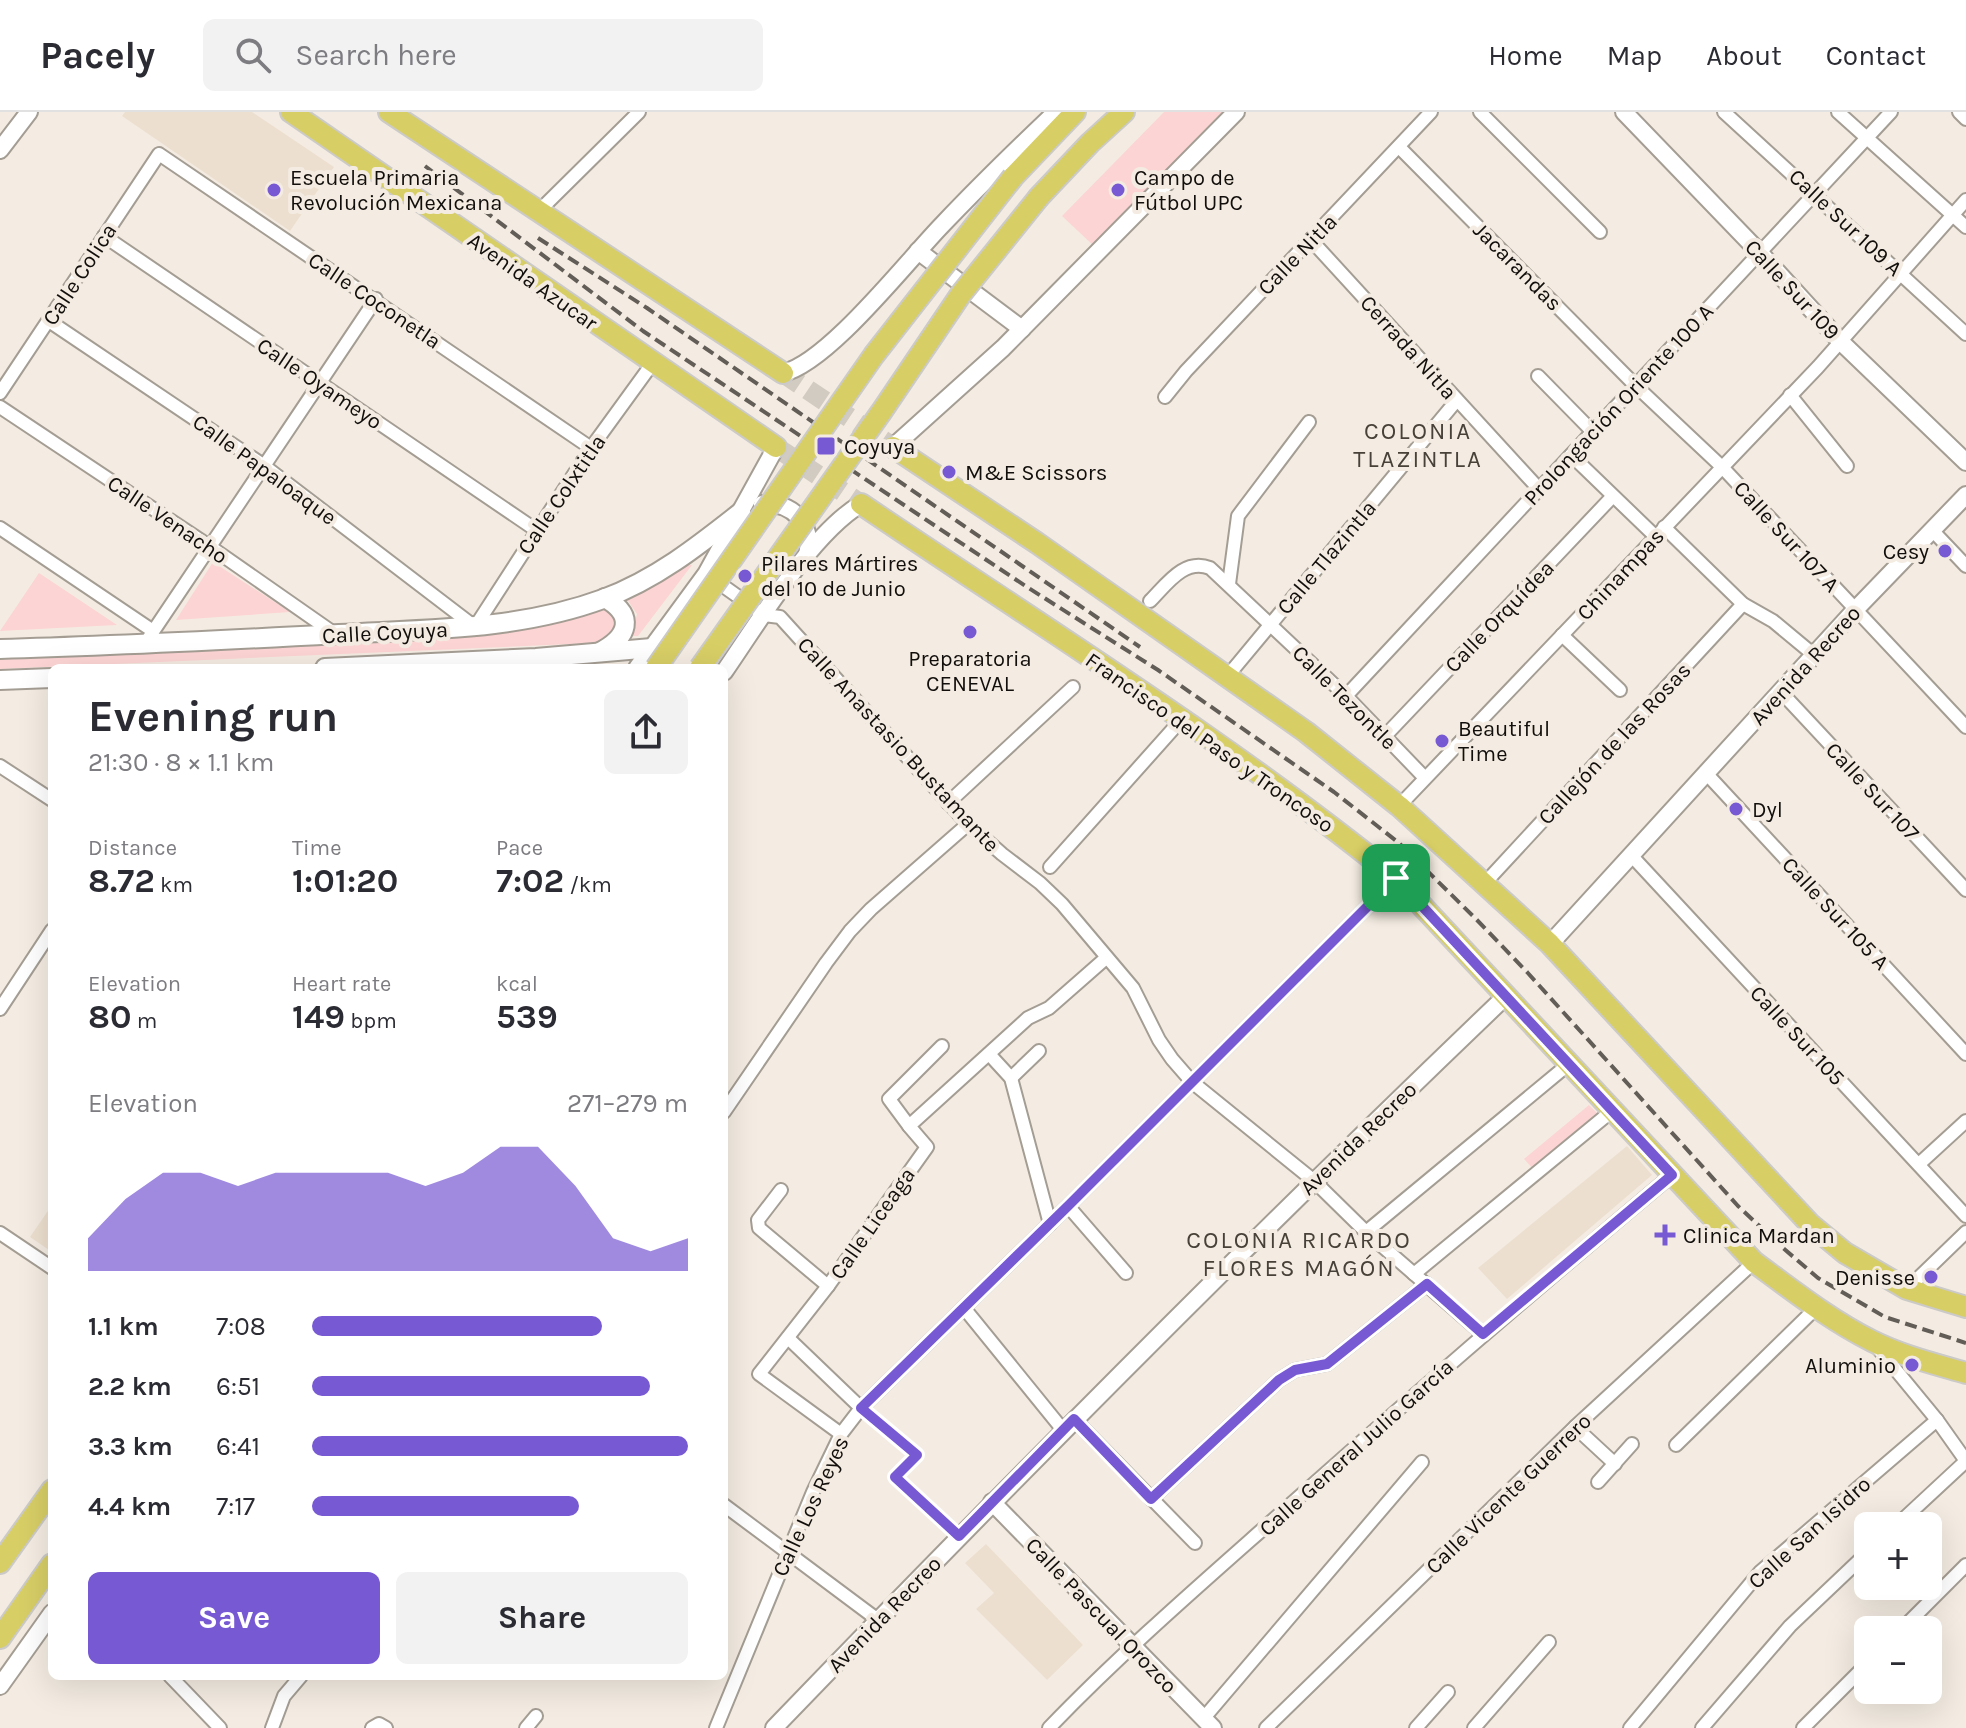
<!DOCTYPE html>
<html lang="en">
<head>
<meta charset="utf-8">
<style>
	body { margin:0; font-family:Karla,sans-serif; background:#f2f2f3; color:#2b2b33; height:100vh; display:flex; flex-direction:column; font-size:30px; white-space:nowrap }
	* { box-sizing:border-box; margin:0 }
	p { font-size:26px; color:#7c7c81 }
	.icon { flex:none; width:44px; height:44px; fill:none; stroke:currentColor; stroke-width:2; stroke-linecap:round; stroke-linejoin:round }
	.map { position:relative; flex:1; overflow:hidden }
	.panel { position:absolute; left:48px; top:552px; width:680px; height:1016px; display:flex; flex-direction:column; background:#fff; border-radius:12px; box-shadow:0 8px 32px #0002 }
	.panel>* { flex:none }
	.controls { position:absolute; left:1854px; top:1400px; display:grid; gap:16px }
	.controls a { display:grid; place-items:center; width:88px; height:88px; border-radius:12px; background:#fff; box-shadow:0 8px 32px #0002; font-size:40px }
	.pin { position:absolute; display:grid; place-items:center; width:68px; height:68px; color:#fff; margin:-34px; border-radius:16px; box-shadow:0 4px 12px #0006 }
	.round { display:grid; place-items:center; flex:none; width:84px; height:84px; border-radius:12px; background:#f2f2f3 }
	.summary { display:flex; align-items:center; justify-content:space-between; height:136px; padding:0 40px }
	h1 { font-size:44px; font-weight:700; line-height:60px }
	.stats { display:grid; grid-template-columns:repeat(3,1fr); gap:12px; height:136px; padding:8px 40px }
	.stats div { display:grid; align-content:center }
	.stats b { font-size:34px; font-weight:700 }
	.stats small { font-size:22px; font-weight:400 }
	.stats p { font-size:22px }
	.chart { height:224px; padding:16px 40px }
	.chart p { display:flex; justify-content:space-between }
	.chart svg { width:100%; height:144px; margin-top:8px; fill:#7759d3; opacity:.7 }
	.button { display:flex; gap:16px; margin-top:auto; padding:16px 40px }
	.button a { flex:1; height:92px; border-radius:12px; background:#7759d3; color:#fff; font-size:32px; font-weight:700; line-height:92px; text-align:center }
	.button a+a { background:#f2f2f3; color:#2b2b33 }
	ul { padding:0 40px; list-style:none; font-size:26px }
	li { display:grid; grid-template-columns:128px 96px 1fr; align-items:center; height:60px }
	li i { height:20px; border-radius:10px; background:#7759d3 }
	header { display:flex; align-items:center; gap:48px; box-sizing:border-box; height:112px; padding:0 40px; background:#fff; border-bottom:2px solid #e1e1e2 }
	header strong { font-size:38px }
	nav { display:flex; gap:44px; margin-inline-start:auto; font-size:28px }
	.search { width:560px; height:72px; background:#f2f2f3; display:flex; align-items:center; gap:20px; box-sizing:border-box; padding:0 28px; border-radius:12px; color:#7c7c81; font-size:30px }
	.map>svg:first-child { display:block }
	.built { fill:#ecdfcf }
	.green { fill:#fcd4d4 }
	.lines { fill:none; stroke-linecap:round; stroke-linejoin:round }
	.primary-tunnel { stroke:#d2cbc2; stroke-width:20; stroke-dasharray:20 10; stroke-linecap:butt }
	.pedestrian-casing { stroke:#a49d94; stroke-width:14 }
	.minor-casing { stroke:#a49d94; stroke-width:16 }
	.tertiary-casing { stroke:#a49d94; stroke-width:20 }
	.secondary-casing { stroke:#a49d94; stroke-width:22 }
	.primary-casing { stroke:#cbcac9; stroke-width:24 }
	.pedestrian { stroke:#fff; stroke-width:10 }
	.minor { stroke:#fff; stroke-width:12 }
	.tertiary { stroke:#fff; stroke-width:16 }
	.secondary { stroke:#fff; stroke-width:18 }
	.primary { stroke:#d7ce66; stroke-width:20 }
	.rail { stroke:#625d57; stroke-width:4; stroke-dasharray:12 6; stroke-linecap:butt }
	.primary-bridge-casing { stroke:#cbcac9; stroke-width:24; stroke-linecap:butt }
	.primary-bridge { stroke:#d7ce66; stroke-width:20 }
	.route-casing { stroke:#fff; stroke-width:16 }
	.route { stroke:#7759d3; stroke-width:10 }
	.poi-dot { fill:#7759d3; stroke:#f4ece2; stroke-width:3 }
	.labels { text-anchor:middle; stroke-width:8; stroke-linejoin:round; paint-order:stroke }
	.poi-label { font-size:22px; fill:#110e0b; stroke:#f4ece2; text-anchor:start }
	.street-label { font-size:22px; fill:#110e0b; stroke:#f4ece2 }
	.neighbourhood-label { font-size:24px; letter-spacing:2px; fill:#474139; stroke:#f4ece2 }
</style>
</head>
<body>
<header>
<strong>Pacely</strong>
<div class="search"><svg class="icon" aria-label="search" viewBox="0 0 24 24"><circle cx="10" cy="10" r="6"/><path d="M15 15l6 6"/></svg>Search here</div>
<nav><a>Home</a><a>Map</a><a>About</a><a>Contact</a></nav>
</header>
<div class="map">
<svg width="1966" height="1616" viewBox="0 0 1966 1616">
	<rect width="100%" height="100%" fill="#f4ece2"/>
	<g class="built">
		<polygon points="125,0 252,0 334,55 290,119 122,4"/>
		<polygon points="1627,1034 1652,1063 1507,1187 1478,1156"/>
		<polygon points="52,1093 52,1140 30,1125"/>
		<polygon points="986,1432 1083,1533 1047,1568 976,1497 994,1481 965,1451"/>
	</g>
	<g class="green">
		<polygon points="1164,0 1227,0 1095,135 1062,104"/>
		<polygon points="213,450 290,500 176,508"/>
		<polygon points="686,453 692,453 638,524 632,524 637,502 624,483 667,466"/>
		<polygon points="39,461 117,513 0,519"/>
		<polygon points="600,495 609,496 616,500 618,518 604,528 593,531 0,557 0,543"/>
		<polygon points="1589,993 1600,1004 1536,1060 1524,1047"/>
	</g>
	<g class="lines">
		<g class="primary-tunnel">
			<polyline points="783,261 893,335"/>
			<polyline points="776,335 861,392"/>
		</g>
		<defs>
			<polyline id="pedestrian" points="861,1296 917,1343 895,1365 959,1424"/>
			<g id="minor">
				<polyline points="1480,0 1600,120"/>
				<polyline points="1724,0 1966,222"/>
				<polyline points="1838,0 1966,115"/>
				<polyline points="1959,0 1966,7"/>
				<polyline points="1399,35 1636,274 1722,355 1966,615"/>
				<polyline points="539,99 639,0"/>
				<polyline points="104,124 536,418"/>
				<polyline points="1311,128 1539,377"/>
				<polyline points="49,209 263,353 475,515 591,336 652,252"/>
				<polyline points="1538,264 1593,320"/>
				<polyline points="0,281 159,42 591,336"/>
				<polyline points="1790,283 1847,354"/>
				<polyline points="1165,285 1186,259 1431,0"/>
				<polyline points="0,295 209,434 335,522"/>
				<polyline points="1571,343 1655,424"/>
				<polyline points="1664,415 1743,492 1773,509 1814,543"/>
				<polyline points="0,416 153,519"/>
				<polyline points="1932,418 1966,454"/>
				<polyline points="712,466 764,503 780,505 968,712 1002,742 1040,771 1062,792 1133,876 1159,928 1172,947 1192,970 1313,1068 1366,1120 1483,1222"/>
				<polyline points="1229,472 1238,404 1309,310"/>
				<path d="M1150 489C1167 472 1184 446 1210 456L1346 584 1425 666"/>
				<polyline points="1562,523 1620,578"/>
				<polyline points="144,533 376,187"/>
				<polyline points="1226,566 1457,288"/>
				<polyline points="1781,580 1966,778"/>
				<polyline points="1346,584 1891,0"/>
				<polyline points="1385,624 1613,384"/>
				<polyline points="0,654 52,688"/>
				<polyline points="1705,660 1966,942"/>
				<polyline points="948,691 1073,575"/>
				<polyline points="1399,694 1818,255 1966,88"/>
				<polyline points="1630,742 1966,1104"/>
				<polyline points="1050,755 1182,607"/>
				<polyline points="1485,771 1743,492"/>
				<polyline points="0,897 52,818"/>
				<polyline points="989,942 1011,966 1050,1112"/>
				<polyline points="1011,966 1039,939"/>
				<polyline points="724,1000 826,851 850,819 871,797 968,712"/>
				<polyline points="909,1014 889,987 942,934"/>
				<polyline points="1919,1052 1966,1009"/>
				<polyline points="781,1078 758,1108 759,1116 828,1174"/>
				<polyline points="1068,1094 1126,1161"/>
				<polyline points="1366,1120 1570,951"/>
				<polyline points="0,1121 52,1156"/>
				<polyline points="1414,1162 1613,998"/>
				<polyline points="1907,1177 1966,1120"/>
				<polyline points="964,1196 1063,1318"/>
				<polyline points="788,1226 861,1296"/>
				<polyline points="1877,1235 1937,1308 1966,1349 1896,1414"/>
				<polyline points="1074,1307 1195,1431"/>
				<polyline points="1575,1315 1615,1352"/>
				<polyline points="841,1322 759,1262 828,1174 927,1035 909,1014 1028,906 1049,896 1106,846"/>
				<polyline points="1676,1333 1816,1196"/>
				<polyline points="1598,1370 1632,1332"/>
				<polyline points="1151,1387 1279,1268 1295,1258 1327,1252 1427,1172"/>
				<polyline points="724,1393 878,1508"/>
				<polyline points="1901,1518 1966,1453"/>
				<polyline points="170,1564 220,1616"/>
				<polyline points="1203,1607 1422,1350"/>
				<polyline points="272,1616 284,1584 301,1564"/>
				<polyline points="372,1616 379,1612 386,1616"/>
				<polyline points="526,1616 536,1604"/>
				<polyline points="716,1616 813,1380 841,1322 861,1296 1068,1094 1396,766"/>
				<path d="M1049 1616C1125 1537 1208 1466 1290 1393 1416 1281 1543 1171 1672 1063"/>
				<polyline points="1266,1616 1575,1315 1754,1150"/>
				<polyline points="1416,1616 1448,1580"/>
				<polyline points="1474,1616 1549,1530"/>
				<polyline points="1630,1616 1760,1460 1937,1308"/>
				<polyline points="1702,1616 1790,1514 1868,1440"/>
				<polyline points="1803,1616 1868,1551"/>
			</g>
			<g id="tertiary">
				<polyline points="1624,0 1760,141 1841,230 1966,350"/>
				<polyline points="0,38 29,0"/>
				<polyline points="918,139 1022,217"/>
				<path d="M783 261C828 251 907 149 943 112 979 74 1017 37 1056 0"/>
				<polyline points="893,335 1003,236 1236,0"/>
				<path d="M762 392C793 389 814 413 807 443"/>
				<polyline points="637,556 706,462 776,335"/>
				<path d="M724 560C758 511 811 422 861 392"/>
				<polyline points="1550,832 1856,497 1966,383"/>
				<polyline points="992,1390 1213,1616"/>
				<polyline points="0,1574 52,1501"/>
				<path d="M774 1616C1014 1367 1257 1122 1507 883"/>
			</g>
			<g id="secondary">
				<path d="M0 537C113 534 226 528 339 522 428 517 519 518 603 487 655 468 698 434 741 400"/>
				<path d="M600 540C628 525 636 504 605 486"/>
				<polyline points="325,556 536,546 652,536"/>
				<polyline points="0,568 52,566"/>
			</g>
			<g id="primary">
				<polyline points="291,0 776,335"/>
				<polyline points="389,0 783,261"/>
				<polyline points="1013,65 1075,0"/>
				<polyline points="1039,85 1090,31 1124,0"/>
				<polyline points="893,335 1037,431 1306,620 1399,694 1550,832 1810,1112 1845,1141 1907,1177 1966,1195"/>
				<path d="M861 392C1041 514 1227 629 1396 766L1754 1150C1792 1178 1830 1208 1872 1229 1902 1244 1935 1252 1966 1261"/>
				<polyline points="0,1451 52,1378"/>
				<polyline points="0,1526 52,1452"/>
			</g>
		</defs>
		<use href="#pedestrian" class="pedestrian-casing"/>
		<use href="#minor" class="minor-casing"/>
		<use href="#tertiary" class="tertiary-casing"/>
		<use href="#secondary" class="secondary-casing"/>
		<use href="#primary" class="primary-casing"/>
		<use href="#pedestrian" class="pedestrian"/>
		<use href="#minor" class="minor"/>
		<use href="#tertiary" class="tertiary"/>
		<use href="#secondary" class="secondary"/>
		<use href="#primary" class="primary"/>
		<g class="rail">
			<polyline points="425,54 643,219 1027,475 1158,558 1334,680 1399,731 1476,807 1527,860 1738,1094 1783,1136 1818,1166 1885,1205 1966,1231"/>
			<polyline points="538,126 647,196 1140,535"/>
		</g>
		<defs>
			<g id="primary-bridge">
				<polyline points="656,556 874,243 1013,65"/>
				<polyline points="700,556 882,299 961,182 1039,85"/>
			</g>
		</defs>
		<use href="#primary-bridge" class="primary-bridge-casing"/>
		<use href="#primary-bridge" class="primary-bridge"/>
	</g>
	<g class="lines">
		<defs>
			<polygon id="route" points="1396,766 1672,1063 1483,1222 1427,1172 1327,1252 1295,1258 1279,1268 1151,1387 1074,1307 959,1424 895,1365 917,1343 861,1296 1068,1094"/>
		</defs>
		<use href="#route" class="route-casing"/>
		<use href="#route" class="route"/>
	</g>
	<g class="poi-dot">
		<circle cx="274" cy="78" r="8"/>
		<circle cx="1118" cy="78" r="8"/>
		<rect x="816" y="324" width="20" height="20" rx="4"/>
		<circle cx="949" cy="360" r="8"/>
		<circle cx="1945" cy="439" r="8"/>
		<circle cx="745" cy="464" r="8"/>
		<circle cx="970" cy="520" r="8"/>
		<circle cx="1442" cy="629" r="8"/>
		<circle cx="1736" cy="697" r="8"/>
		<path d="M1661 1111h8v8h8v8h-8v8h-8v-8h-8v-8h8z"/>
		<circle cx="1931" cy="1165" r="8"/>
		<circle cx="1912" cy="1253" r="8"/>
	</g>
	<g class="labels">
		<g class="poi-label">
			<text x="290" y="73">Escuela Primaria<tspan x="290" dy="25">Revolución Mexicana</tspan></text>
			<text x="1134" y="73">Campo de<tspan x="1134" dy="25">Fútbol UPC</tspan></text>
			<text x="844" y="342">Coyuya</text>
			<text x="965" y="368">M&amp;E Scissors</text>
			<text x="1929" y="447" text-anchor="end">Cesy</text>
			<text x="761" y="459">Pilares Mártires<tspan x="761" dy="25">del 10 de Junio</tspan></text>
			<text x="970" y="554" text-anchor="middle">Preparatoria<tspan x="970" dy="25">CENEVAL</tspan></text>
			<text x="1458" y="624">Beautiful<tspan x="1458" dy="25">Time</tspan></text>
			<text x="1752" y="705">Dyl</text>
			<text x="1683" y="1131">Clinica Mardan</text>
			<text x="1915" y="1173" text-anchor="end">Denisse</text>
			<text x="1896" y="1261" text-anchor="end">Aluminio</text>
		</g>
		<g class="street-label">
			<text transform="translate(1846 110) rotate(43)" y="8">Calle Sur 109 A</text>
			<text transform="translate(1297 142) rotate(-46)" y="8">Calle Nitla</text>
			<text transform="translate(1518 154) rotate(45)" y="8">Jacarandas</text>
			<text transform="translate(79 162) rotate(-57)" y="8">Calle Colica</text>
			<text transform="translate(533 169) rotate(35)" y="8">Avenida Azucar</text>
			<text transform="translate(1793 177) rotate(47)" y="8">Calle Sur 109</text>
			<text transform="translate(375 188) rotate(34)" y="8">Calle Coconetla</text>
			<text transform="translate(1409 235) rotate(48)" y="8">Cerrada Nitla</text>
			<text transform="translate(320 271) rotate(34)" y="8">Calle Oyameyo</text>
			<text transform="translate(1618 292) rotate(-47)" y="8">Prolongación Oriente 100 A</text>
			<text transform="translate(265 357) rotate(36)" y="8">Calle Papaloaque</text>
			<text transform="translate(561 382) rotate(-56)" y="8">Calle Colxtitla</text>
			<text transform="translate(168 407) rotate(34)" y="8">Calle Venacho</text>
			<text transform="translate(1787 424) rotate(47)" y="8">Calle Sur 107 A</text>
			<text transform="translate(1326 445) rotate(-50)" y="8">Calle Tlazintla</text>
			<text transform="translate(1620 462) rotate(-47)" y="8">Chinampas</text>
			<text transform="translate(1499 504) rotate(-46)" y="8">Calle Orquídea</text>
			<text transform="translate(385 520) rotate(-3)" y="8">Calle Coyuya</text>
			<text transform="translate(1805 553) rotate(-48)" y="8">Avenida Recreo</text>
			<text transform="translate(1345 585) rotate(45)" y="8">Calle Tezontle</text>
			<text transform="translate(1210 630) rotate(35)" y="8">Francisco del Paso y Troncoso</text>
			<text transform="translate(1614 631) rotate(-47)" y="8">Callejón de las Rosas</text>
			<text transform="translate(899 632) rotate(47)" y="8">Calle Anastasio Bustamante</text>
			<text transform="translate(1873 679) rotate(47)" y="8">Calle Sur 107</text>
			<text transform="translate(1836 801) rotate(47)" y="8">Calle Sur 105 A</text>
			<text transform="translate(1798 923) rotate(47)" y="8">Calle Sur 105</text>
			<text transform="translate(1358 1026) rotate(-44)" y="8">Avenida Recreo</text>
			<text transform="translate(872 1111) rotate(-55)" y="8">Calle Liceaga</text>
			<text transform="translate(1356 1335) rotate(-42)" y="8">Calle General Julio García</text>
			<text transform="translate(1508 1381) rotate(-44)" y="8">Calle Vicente Guerrero</text>
			<text transform="translate(810 1394) rotate(-65)" y="8">Calle Los Reyes</text>
			<text transform="translate(1809 1420) rotate(-42)" y="8">Calle San Isidro</text>
			<text transform="translate(884 1502) rotate(-46)" y="8">Avenida Recreo</text>
			<text transform="translate(1102 1503) rotate(46)" y="8">Calle Pascual Orozco</text>
		</g>
		<g class="neighbourhood-label">
			<text x="1418" y="327">COLONIA<tspan x="1418" dy="28">TLAZINTLA</tspan></text>
			<text x="1299" y="1136">COLONIA RICARDO<tspan x="1299" dy="28">FLORES MAGÓN</tspan></text>
		</g>
	</g>
</svg>
<div class="controls">
<a>+</a>
<a>−</a>
</div>
<div class="pin" style="left:1396px;top:766px;background:#1e9e55"><svg class="icon" aria-label="arrive" viewBox="0 0 24 24"><path d="M6 21V4h12l-3 4 3 4H6"/></svg></div>
<section class="panel">
<div class="summary"><div><h1>Evening run</h1><p>21:30 · 8 × 1.1 km</p></div><a class="round"><svg class="icon" aria-label="share" viewBox="0 0 24 24"><path d="M12 15V3M7 8l5-5 5 5M5 13v7h14v-7"/></svg></a></div>
<div class="stats">
<div><p>Distance</p><b>8.72<small> km</small></b></div>
<div><p>Time</p><b>1:01:20</b></div>
<div><p>Pace</p><b>7:02<small> /km</small></b></div>
</div>
<div class="stats">
<div><p>Elevation</p><b>80<small> m</small></b></div>
<div><p>Heart rate</p><b>149<small> bpm</small></b></div>
<div><p>kcal</p><b>539</b></div>
</div>
<div class="chart"><p><span>Elevation</span>271–279 m</p>
<svg viewBox="0 0 160 44" preserveAspectRatio="none"><path d="M0 44V34L10 22L20 14L30 14L40 18L50 14L60 14L70 14L80 14L90 18L100 14L110 6L120 6L130 18L140 34L150 38L160 34V44z"/></svg>
</div>
<ul>
<li><b>1.1 km</b>7:08<i style="width:77%"></i></li>
<li><b>2.2 km</b>6:51<i style="width:90%"></i></li>
<li><b>3.3 km</b>6:41<i style="width:100%"></i></li>
<li><b>4.4 km</b>7:17<i style="width:71%"></i></li>
</ul>
<div class="button"><a>Save</a><a>Share</a></div>
</section>
</div>
</body>
</html>
